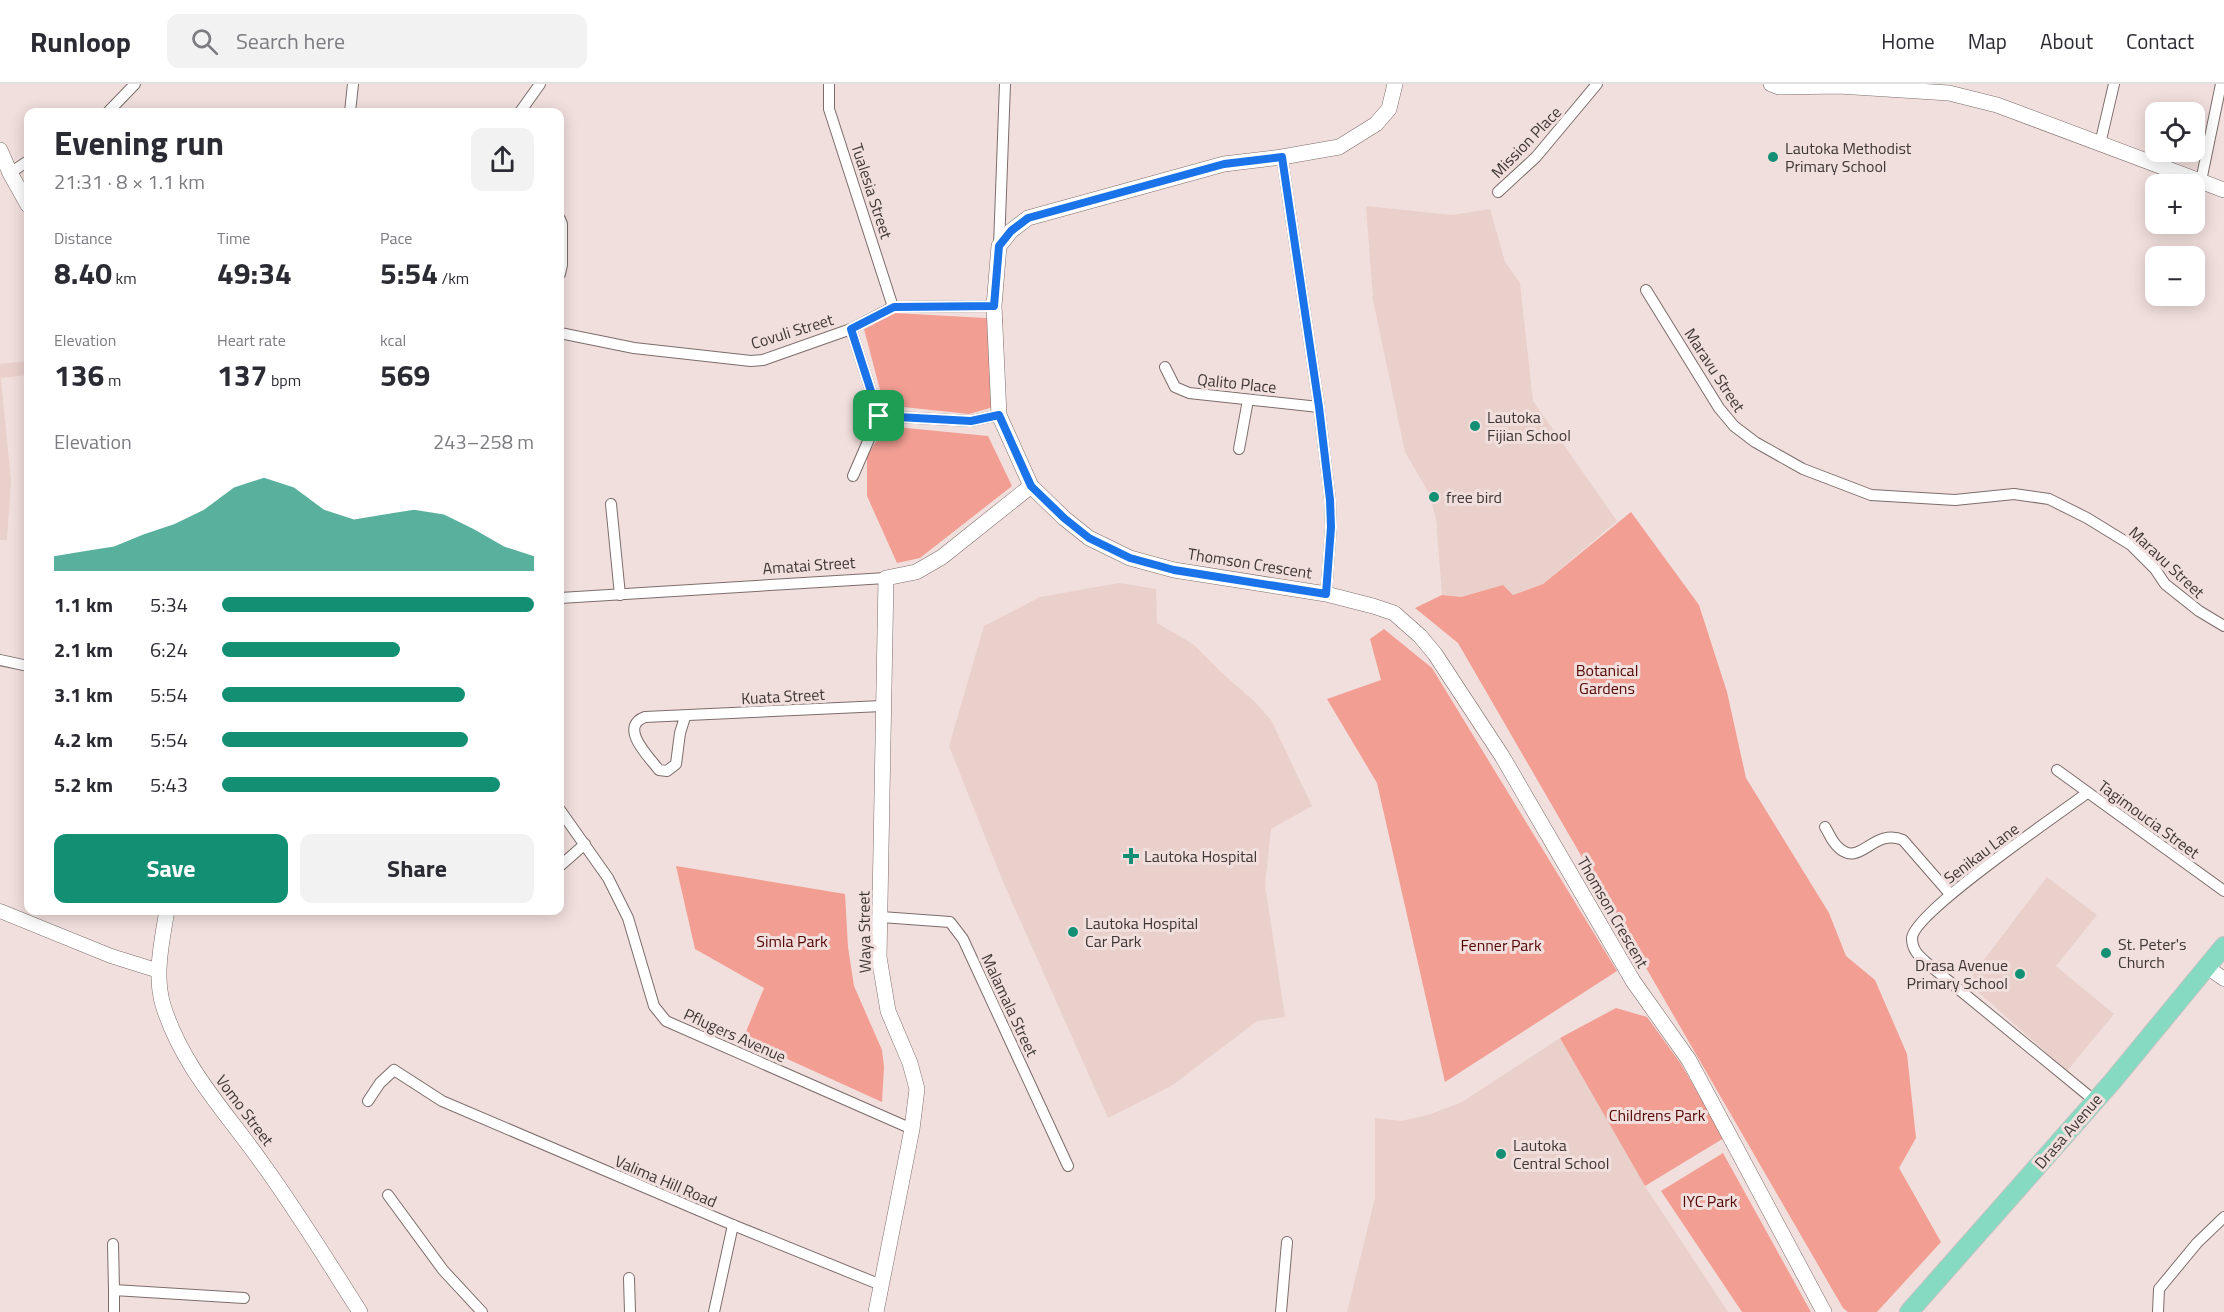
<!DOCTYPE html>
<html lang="en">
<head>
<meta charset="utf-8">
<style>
	body { margin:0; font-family:"Titillium Web",sans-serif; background:#f2f2f3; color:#2b2b33; height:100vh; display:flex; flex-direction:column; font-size:22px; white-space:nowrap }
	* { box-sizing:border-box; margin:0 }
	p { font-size:20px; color:#7c7c81 }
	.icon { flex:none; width:33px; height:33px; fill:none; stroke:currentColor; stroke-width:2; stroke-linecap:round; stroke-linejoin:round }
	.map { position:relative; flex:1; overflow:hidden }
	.side { position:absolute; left:24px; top:24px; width:540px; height:807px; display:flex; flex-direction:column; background:#fff; border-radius:12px; box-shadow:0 3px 15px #0003 }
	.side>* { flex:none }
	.buttons { position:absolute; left:2145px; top:18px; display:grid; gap:12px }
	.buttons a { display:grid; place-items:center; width:60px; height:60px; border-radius:12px; background:#fff; box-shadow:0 3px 15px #0003; font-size:30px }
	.pin { position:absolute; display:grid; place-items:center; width:51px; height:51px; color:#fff; margin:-26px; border-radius:12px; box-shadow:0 3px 9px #0006 }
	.round { display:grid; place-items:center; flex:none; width:63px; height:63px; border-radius:12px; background:#f2f2f3 }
	.overview { display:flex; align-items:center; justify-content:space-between; height:102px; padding:0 30px }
	h1 { font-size:33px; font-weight:700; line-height:45px }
	.stats { display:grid; grid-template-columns:repeat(3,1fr); gap:9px; height:102px; padding:6px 30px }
	.stats div { display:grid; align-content:center }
	.stats b { font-size:30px; font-weight:700 }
	.stats small { font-size:16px; font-weight:400 }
	.stats p { font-size:16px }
	.chart { height:168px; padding:12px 30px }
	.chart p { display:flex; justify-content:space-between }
	.chart svg { width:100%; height:108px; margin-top:6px; fill:#138f74; opacity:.7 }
	.cta { display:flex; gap:12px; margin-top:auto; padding:12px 30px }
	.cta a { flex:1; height:69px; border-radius:12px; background:#138f74; color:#fff; font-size:24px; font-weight:700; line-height:69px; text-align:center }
	.cta a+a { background:#f2f2f3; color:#2b2b33 }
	ul { padding:0 30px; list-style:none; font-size:20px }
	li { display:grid; grid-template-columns:96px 72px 1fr; align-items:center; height:45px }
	li i { height:15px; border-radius:8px; background:#138f74 }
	header { display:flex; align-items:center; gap:36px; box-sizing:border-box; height:84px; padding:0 30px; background:#fff; border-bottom:2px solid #e1e1e2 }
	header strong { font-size:28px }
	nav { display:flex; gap:33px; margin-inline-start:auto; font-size:21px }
	.search { width:420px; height:54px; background:#f2f2f3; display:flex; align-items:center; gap:15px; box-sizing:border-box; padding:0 21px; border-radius:12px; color:#7c7c81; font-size:22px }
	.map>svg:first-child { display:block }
	.built { fill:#e9d0cb }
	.green { fill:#f29e93 }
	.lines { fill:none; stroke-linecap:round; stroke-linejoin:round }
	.minor-casing { stroke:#7c6d6b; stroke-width:12 }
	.tertiary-casing { stroke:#7c6d6b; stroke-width:15 }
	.secondary-casing { stroke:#7c6d6b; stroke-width:16 }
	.trunk-casing { stroke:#c5c3c3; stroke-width:20 }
	.minor { stroke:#fff; stroke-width:10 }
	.tertiary { stroke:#fff; stroke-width:14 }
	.secondary { stroke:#fff; stroke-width:15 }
	.trunk { stroke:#86dac2; stroke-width:18 }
	.route-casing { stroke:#fff; stroke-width:12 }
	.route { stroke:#1a73e8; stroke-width:8 }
	.poi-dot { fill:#138f74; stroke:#f1dfdd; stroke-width:2 }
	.labels { text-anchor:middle; stroke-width:6; stroke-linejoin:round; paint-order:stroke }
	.street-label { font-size:16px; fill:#3e3736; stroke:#f1dfdd }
	.poi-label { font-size:16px; fill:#3e3736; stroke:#f1dfdd; text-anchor:start }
	.park-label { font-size:16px; fill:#530706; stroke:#f1dfdd }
</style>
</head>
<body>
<header>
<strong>Runloop</strong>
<div class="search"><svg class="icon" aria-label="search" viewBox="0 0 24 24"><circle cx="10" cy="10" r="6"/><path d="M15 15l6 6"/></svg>Search here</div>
<nav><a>Home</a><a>Map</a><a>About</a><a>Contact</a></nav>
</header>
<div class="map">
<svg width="2224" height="1228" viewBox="0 0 2224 1228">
	<rect width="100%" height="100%" fill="#f1dfdd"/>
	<g class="built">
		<polygon points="1366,122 1452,131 1490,125 1505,178 1520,199 1533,317 1617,437 1543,500 1512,511 1503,501 1460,513 1442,511 1436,435 1429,409 1405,368 1373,216"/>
		<polygon points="28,277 28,291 1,294 11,397 7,456 0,456 0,280"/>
		<polygon points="1119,499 1156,505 1157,539 1193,560 1222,589 1254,617 1271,636 1312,722 1271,745 1265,801 1285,933 1257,937 1173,1001 1108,1034 1004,800 949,662 984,542 1040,513"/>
		<polygon points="2047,793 2097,831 2056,882 2114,930 2067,987 1967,898"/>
		<polygon points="1560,954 1645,1102 1728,1228 1347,1228 1375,1114 1375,1034 1401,1037 1428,1031 1462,1018"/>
	</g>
	<g class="green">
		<polygon points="895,229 1003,235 1000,321 969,330 884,321 864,245"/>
		<polygon points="886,342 988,352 1012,402 920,474 897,479 867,412 867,372"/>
		<polygon points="1631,428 1699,521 1727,608 1746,694 1829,829 1846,872 1875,896 1907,970 1916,1054 1899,1084 1941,1158 1877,1228 1848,1228 1843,1224 1458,559 1415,524 1442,511 1461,513 1503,501 1513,511 1543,500"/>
		<polygon points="1384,545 1432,584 1617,887 1445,998 1377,699 1327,615 1381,596 1370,555"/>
		<polygon points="676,782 845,810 848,863 854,902 882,966 884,983 882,1018 743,955 764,904 695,865"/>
		<polygon points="1616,924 1647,933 1681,980 1724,1054 1645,1102 1560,954"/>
		<polygon points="1723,1069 1811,1228 1742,1228 1661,1107"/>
	</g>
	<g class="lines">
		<defs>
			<g id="minor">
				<polyline points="829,0 829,25 893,223"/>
				<polyline points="108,28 135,0"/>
				<polyline points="350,28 353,0"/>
				<polyline points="520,28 540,0"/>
				<polyline points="2100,60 2114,0"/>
				<polyline points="1282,73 1319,323 1330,416 1331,443 1326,510"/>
				<polyline points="10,89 28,77"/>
				<polyline points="2201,97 2221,0"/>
				<polyline points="1498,108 1536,73 1597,0"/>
				<polyline points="560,135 562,140 562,181 560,190"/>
				<polyline points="999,162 1005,0"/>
				<polyline points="1646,206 1719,324 1734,342 1755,358 1803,385 1871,411 1955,416 2014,410 2049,415 2087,434 2131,461 2155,485 2165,500 2199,527 2224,542"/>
				<polyline points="851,245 879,332"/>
				<polyline points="560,249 634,264 751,277 763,276 851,245 893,223 994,222"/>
				<polyline points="1165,283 1175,303 1189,309 1319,323"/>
				<polyline points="879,332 971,337 999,331"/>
				<polyline points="1239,365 1248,316"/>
				<polyline points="853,392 879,332"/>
				<polyline points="611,420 620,511"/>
				<polyline points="560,514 886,494"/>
				<polyline points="0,576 28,582"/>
				<path d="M685 633 680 649 676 680 667 687 659 686C649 673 618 643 645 633L882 622"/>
				<polyline points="2057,686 2224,807"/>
				<path d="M2087 709C2059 730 1914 828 1912 854 1912 867 1920 873 1928 880L2095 1017"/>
				<polyline points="560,726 608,794 628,834 654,922 666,937 912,1045"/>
				<path d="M1825 743C1829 749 1832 758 1838 763 1860 785 1873 743 1903 756L1950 810"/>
				<polyline points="560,782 585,760"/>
				<polyline points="881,833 950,838 963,855 1068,1082"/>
				<polyline points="368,1017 380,999 394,986 442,1017 733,1141 881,1201"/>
				<polyline points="388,1111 443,1186 482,1228"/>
				<polyline points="113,1160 114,1206"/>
				<polyline points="629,1194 630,1228"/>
				<polyline points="114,1228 114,1206 244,1214"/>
				<polyline points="714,1228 733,1141"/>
				<polyline points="1281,1228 1287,1158"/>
				<polyline points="2158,1228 2159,1205 2197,1159 2224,1133"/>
			</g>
			<g id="tertiary">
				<polyline points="0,827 111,872 159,887"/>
				<polyline points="2207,883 2224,895"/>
			</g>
			<g id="secondary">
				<polyline points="1395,0 1389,25 1376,40 1339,63 1282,73 1224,80 1028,134 1011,147 999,162 994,222 999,331 1031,402 1064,434 1089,454 1130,474 1174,486 1326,510 1373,522 1394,529 1420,552 1435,570 1502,672 1633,897 1689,976 1824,1228"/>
				<polyline points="1771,0 1779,3 1839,2 1949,9 1997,21 2224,106"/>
				<polyline points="0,66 10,89 28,121"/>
				<path d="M167 826C162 857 154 891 163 921 182 983 226 1028 262 1079 297 1127 328 1178 360 1228"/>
				<polyline points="876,1228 912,1045 917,1005 910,979 888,927 879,873 886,494 916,488 942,473 1031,402"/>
			</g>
			<polyline id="trunk" points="1909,1228 2112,998 2224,862"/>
		</defs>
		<use href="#minor" class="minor-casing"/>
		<use href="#tertiary" class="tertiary-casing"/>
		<use href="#secondary" class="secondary-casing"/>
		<use href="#trunk" class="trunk-casing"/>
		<use href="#minor" class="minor"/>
		<use href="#tertiary" class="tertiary"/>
		<use href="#secondary" class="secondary"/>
		<use href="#trunk" class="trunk"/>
	</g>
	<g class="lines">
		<defs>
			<polygon id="route" points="1282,73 1319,323 1330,416 1331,443 1326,510 1174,486 1130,474 1089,454 1064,434 1031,402 999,331 971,337 879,332 851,245 894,223 994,222 999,162 1011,147 1028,134 1224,80"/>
		</defs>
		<use href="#route" class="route-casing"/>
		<use href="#route" class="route"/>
	</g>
	<g class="poi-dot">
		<circle cx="1773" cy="73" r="6"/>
		<circle cx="1475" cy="342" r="6"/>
		<circle cx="1434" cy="413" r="6"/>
		<path d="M1128 763h6v6h6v6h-6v6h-6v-6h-6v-6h6z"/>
		<circle cx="1073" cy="848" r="6"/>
		<circle cx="2106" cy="869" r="6"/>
		<circle cx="2020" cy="890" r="6"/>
		<circle cx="1501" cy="1070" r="6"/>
	</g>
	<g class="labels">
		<g class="street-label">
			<text transform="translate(1526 58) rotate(-46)" y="6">Mission Place</text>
			<text transform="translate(872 107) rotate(72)" y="6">Tualesia Street</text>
			<text transform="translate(792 247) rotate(-17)" y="6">Covuli Street</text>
			<text transform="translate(1715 286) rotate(57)" y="6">Maravu Street</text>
			<text transform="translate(1237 299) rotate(6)" y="6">Qalito Place</text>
			<text transform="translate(2167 478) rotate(43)" y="6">Maravu Street</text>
			<text transform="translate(1250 479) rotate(9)" y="6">Thomson Crescent</text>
			<text transform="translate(809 481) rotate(-4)" y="6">Amatai Street</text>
			<text transform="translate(783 612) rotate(-3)" y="6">Kuata Street</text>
			<text transform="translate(2149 735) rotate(36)" y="6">Tagimoucia Street</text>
			<text transform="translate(1981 769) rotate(-37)" y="6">Senikau Lane</text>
			<text transform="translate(1613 828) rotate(60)" y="6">Thomson Crescent</text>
			<text transform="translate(864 848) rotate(-91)" y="6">Waya Street</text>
			<text transform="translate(1010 921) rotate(65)" y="6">Malamala Street</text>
			<text transform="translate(735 951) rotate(24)" y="6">Pflugers Avenue</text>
			<text transform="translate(245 1026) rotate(53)" y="6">Vomo Street</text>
			<text transform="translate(2068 1047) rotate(-49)" y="6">Drasa Avenue</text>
			<text transform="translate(666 1097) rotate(23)" y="6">Valima Hill Road</text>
		</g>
		<g class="poi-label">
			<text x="1785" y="70">Lautoka Methodist<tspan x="1785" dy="18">Primary School</tspan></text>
			<text x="1487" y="339">Lautoka<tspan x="1487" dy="18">Fijian School</tspan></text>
			<text x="1446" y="419">free bird</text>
			<text x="1144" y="778">Lautoka Hospital</text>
			<text x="1085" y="845">Lautoka Hospital<tspan x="1085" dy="18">Car Park</tspan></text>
			<text x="2118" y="866">St. Peter's<tspan x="2118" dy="18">Church</tspan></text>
			<text x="2008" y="887" text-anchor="end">Drasa Avenue<tspan x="2008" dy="18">Primary School</tspan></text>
			<text x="1513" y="1067">Lautoka<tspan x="1513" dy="18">Central School</tspan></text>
		</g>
		<g class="park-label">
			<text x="1607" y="592">Botanical<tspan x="1607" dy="18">Gardens</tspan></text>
			<text x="792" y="863">Simla Park</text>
			<text x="1501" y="867">Fenner Park</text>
			<text x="1657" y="1037">Childrens Park</text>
			<text x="1710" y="1123">IYC Park</text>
		</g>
	</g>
</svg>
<div class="buttons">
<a><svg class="icon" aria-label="locate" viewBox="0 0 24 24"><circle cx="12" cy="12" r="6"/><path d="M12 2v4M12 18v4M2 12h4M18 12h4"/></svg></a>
<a>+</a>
<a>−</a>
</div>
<div class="pin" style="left:879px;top:332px;background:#1e9e55"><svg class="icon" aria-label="arrive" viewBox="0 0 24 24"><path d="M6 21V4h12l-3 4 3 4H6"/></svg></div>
<section class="side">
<div class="overview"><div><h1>Evening run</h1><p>21:31 · 8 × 1.1 km</p></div><a class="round"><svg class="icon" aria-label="share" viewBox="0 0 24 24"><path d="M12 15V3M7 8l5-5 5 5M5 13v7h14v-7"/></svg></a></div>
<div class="stats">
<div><p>Distance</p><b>8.40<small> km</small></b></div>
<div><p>Time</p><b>49:34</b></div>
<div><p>Pace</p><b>5:54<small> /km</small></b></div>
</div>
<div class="stats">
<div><p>Elevation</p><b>136<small> m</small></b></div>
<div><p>Heart rate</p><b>137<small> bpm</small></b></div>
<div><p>kcal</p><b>569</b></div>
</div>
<div class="chart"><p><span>Elevation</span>243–258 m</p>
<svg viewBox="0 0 160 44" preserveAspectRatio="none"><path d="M0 44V38L10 36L20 34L30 29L40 25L50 19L60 10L70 6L80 10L90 19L100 23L110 21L120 19L130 21L140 27L150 34L160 38V44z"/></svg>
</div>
<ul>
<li><b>1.1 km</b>5:34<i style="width:100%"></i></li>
<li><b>2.1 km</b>6:24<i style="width:57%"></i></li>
<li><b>3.1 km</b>5:54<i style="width:78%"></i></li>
<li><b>4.2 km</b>5:54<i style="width:79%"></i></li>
<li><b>5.2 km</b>5:43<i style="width:89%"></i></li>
</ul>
<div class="cta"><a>Save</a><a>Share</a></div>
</section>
</div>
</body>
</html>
